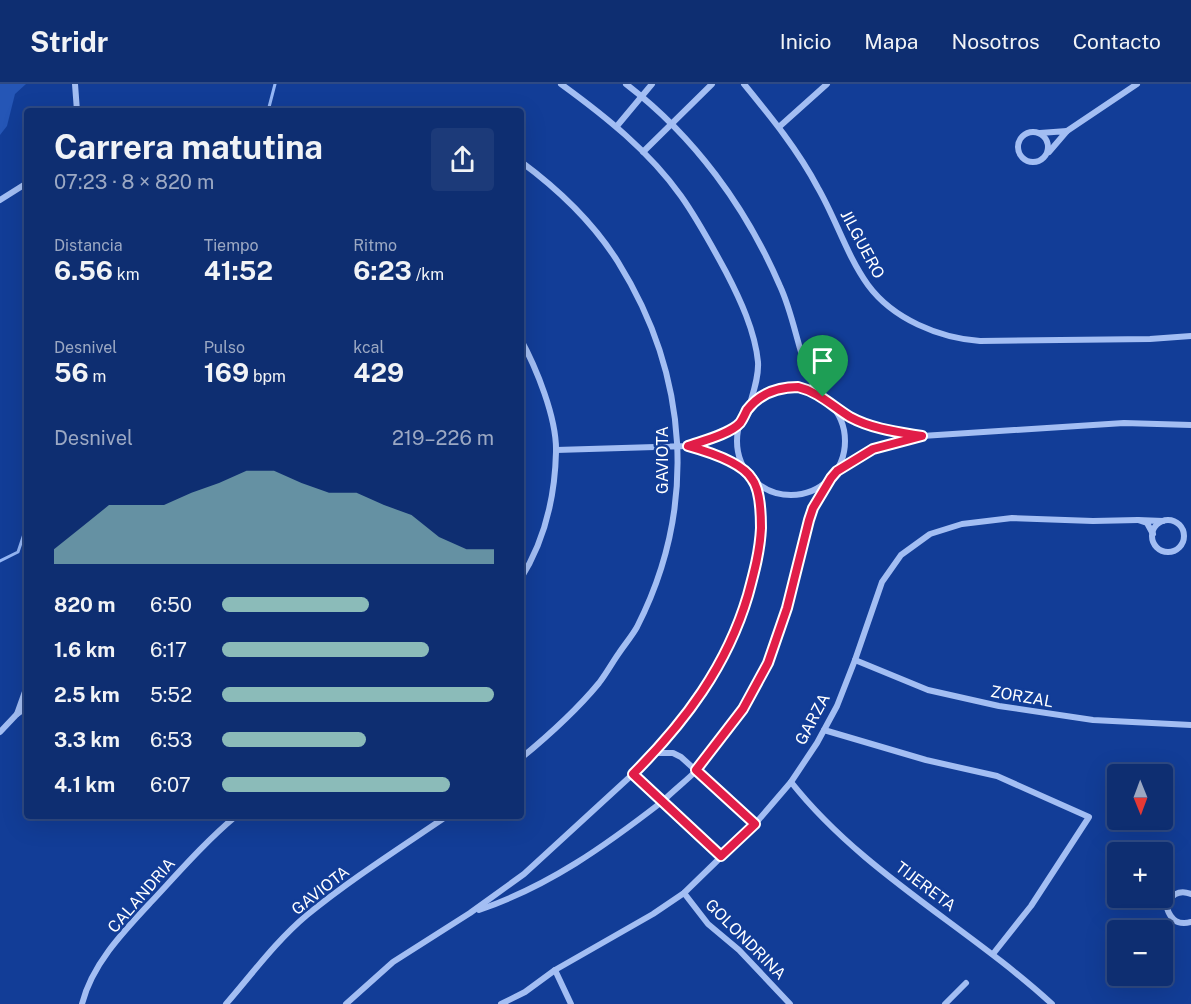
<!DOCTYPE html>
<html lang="es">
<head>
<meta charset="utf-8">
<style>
	body { margin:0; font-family:"Public Sans",sans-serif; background:#1c3a79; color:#f1f3f6; height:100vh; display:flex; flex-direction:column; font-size:22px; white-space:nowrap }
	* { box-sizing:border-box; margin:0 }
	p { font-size:20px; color:#9ba8c3 }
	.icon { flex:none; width:33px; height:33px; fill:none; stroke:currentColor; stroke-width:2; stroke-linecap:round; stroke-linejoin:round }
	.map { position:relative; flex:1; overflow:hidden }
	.panel { position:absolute; left:24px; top:24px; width:500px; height:711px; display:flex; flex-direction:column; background:#0e2e71; border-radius:6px; box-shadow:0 6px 24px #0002,0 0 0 2px #2e4a84 }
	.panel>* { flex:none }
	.needle { width:39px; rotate:179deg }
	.controls { position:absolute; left:1107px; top:680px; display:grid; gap:12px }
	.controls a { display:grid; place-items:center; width:66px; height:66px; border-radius:6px; background:#0e2e71; box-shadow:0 6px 24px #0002,0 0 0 2px #2e4a84; font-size:30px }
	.pin { position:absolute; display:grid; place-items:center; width:51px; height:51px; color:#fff; margin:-62px -26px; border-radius:50% 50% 50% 0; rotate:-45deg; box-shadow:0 0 6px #0007 }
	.pin .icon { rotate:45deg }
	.round { display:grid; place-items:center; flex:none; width:63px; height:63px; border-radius:6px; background:#1c3a79 }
	.summary { display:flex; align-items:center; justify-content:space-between; height:102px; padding:0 30px }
	h1 { font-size:33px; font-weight:700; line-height:45px }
	.stats { display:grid; grid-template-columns:repeat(3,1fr); gap:9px; height:102px; padding:6px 30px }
	.stats div { display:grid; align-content:center }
	.stats b { font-size:26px; font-weight:700 }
	.stats small { font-size:16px; font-weight:400 }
	.stats p { font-size:16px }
	.chart { height:168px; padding:12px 30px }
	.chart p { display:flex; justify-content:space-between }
	.chart svg { width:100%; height:108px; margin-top:6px; fill:#8bbbb9; opacity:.7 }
	ul { padding:0 30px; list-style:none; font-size:20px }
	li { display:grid; grid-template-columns:96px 72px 1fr; align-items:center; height:45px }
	li i { height:15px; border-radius:8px; background:#8bbbb9 }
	header { display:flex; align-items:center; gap:36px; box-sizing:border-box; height:84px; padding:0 30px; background:#0e2e71; border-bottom:2px solid #2e4a84 }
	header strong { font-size:28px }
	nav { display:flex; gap:33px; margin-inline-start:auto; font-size:21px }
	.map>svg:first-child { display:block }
	.green { fill:#2556b6 }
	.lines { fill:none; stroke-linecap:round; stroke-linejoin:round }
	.stream { stroke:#95b7f6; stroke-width:3 }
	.street { stroke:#a3bef3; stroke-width:6 }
	.route-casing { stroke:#fff; stroke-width:12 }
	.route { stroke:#e11d48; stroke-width:8 }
	.labels { text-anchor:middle; stroke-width:5; stroke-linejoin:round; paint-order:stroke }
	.street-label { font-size:16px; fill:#fff; stroke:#123d97 }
</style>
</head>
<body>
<header>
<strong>Stridr</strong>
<nav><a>Inicio</a><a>Mapa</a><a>Nosotros</a><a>Contacto</a></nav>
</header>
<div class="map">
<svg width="1191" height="920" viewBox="0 0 1191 920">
	<rect width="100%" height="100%" fill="#123d97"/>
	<polygon class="green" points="0,0 26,0 15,10 7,42 0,51"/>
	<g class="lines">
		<g class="stream">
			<polyline points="268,27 275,0"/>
			<polyline points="0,477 18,468 27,441"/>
		</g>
		<g class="street">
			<polyline points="75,0 77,27"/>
			<path d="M561 0C605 32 649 67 681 112 698 136 712 162 726 188 740 215 755 247 758 278 759 293 753 309 749 323"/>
			<path d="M626 0C694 52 746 123 780 202 793 230 797 261 808 289L814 302 823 313"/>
			<path d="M744 0C771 33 798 66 818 104 836 135 847 172 868 201 893 235 939 254 980 257L1150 255 1191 252"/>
			<polyline points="617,42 652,0"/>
			<polyline points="779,43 827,0"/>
			<polyline points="1067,47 1137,0"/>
			<circle cx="1033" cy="63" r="15"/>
			<polyline points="1040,49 1067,47 1049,68"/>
			<polyline points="643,68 712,0"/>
			<path d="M520 77C558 105 593 138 618 178 689 292 698 423 637 543 632 552 625 560 619 569 612 579 606 590 599 599 576 627 548 652 520 675"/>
			<polyline points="0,116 27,99"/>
			<path d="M520 254C536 283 557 334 556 368 555 412 544 458 520 496"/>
			<circle cx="791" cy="357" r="54"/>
			<path d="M835 323 865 340 922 352C887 359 867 367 838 387"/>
			<polyline points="922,352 1124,339 1191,341"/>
			<polyline points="688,362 719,373 744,387"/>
			<polyline points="556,366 688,362 724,349 740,339"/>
			<circle cx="1168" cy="452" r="16"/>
			<polyline points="1153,450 1147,439 1138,436 1163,437"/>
			<polyline points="855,576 928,606 999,622 1093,636 1191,641"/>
			<polyline points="27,602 17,630 27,623"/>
			<polyline points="824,646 926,676 997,692 1089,733 1031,822 993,870"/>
			<polyline points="0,648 17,630"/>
			<path d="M654 669C698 619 730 573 749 509 755 486 761 462 761 437 760 423 757 410 754 397"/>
			<path d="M791 698C862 788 968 843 1052 920"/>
			<path d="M755 740 681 673 673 669H654L633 690 663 717C674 706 686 697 697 686 739 639 771 583 788 523 797 491 800 456 813 425 817 414 825 404 831 394"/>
			<polyline points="684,809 708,840 739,866 790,920"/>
			<path d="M1191 810C1179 805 1169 811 1167 824 1171 837 1179 841 1191 838"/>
			<path d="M479 826C549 802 605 762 663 717L721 772"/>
			<polyline points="555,886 571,920"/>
			<path d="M82 920C92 880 124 847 152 817 179 788 205 758 236 732"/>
			<path d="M226 920C252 890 276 857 307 831 351 795 400 764 447 732"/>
			<polyline points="346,920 393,878 470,829 524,790 633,690"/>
			<polyline points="501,920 525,908 555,886 653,830 684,809 755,740 791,698 817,659 837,622 855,576 882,498 901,471 930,450 962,440 1012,434 1093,437 1138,436"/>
			<polyline points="945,920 966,899"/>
		</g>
	</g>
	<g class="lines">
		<defs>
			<path id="route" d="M798 303C819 308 832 322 850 333 872 345 898 348 922 352L873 365 837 387 831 394 813 424 809 436 787 524 768 579 743 625 696 686 755 740 721 772 633 690C685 638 727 582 748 511 754 489 760 467 761 444 761 431 760 405 752 395 742 378 706 367 688 362 702 357 730 350 740 339 743 335 745 330 747 326 760 309 778 303 798 303Z"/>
		</defs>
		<use href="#route" class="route-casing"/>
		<use href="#route" class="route"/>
	</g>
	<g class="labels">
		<g class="street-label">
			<text transform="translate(863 160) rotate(62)" y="6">JILGUERO</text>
			<text transform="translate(662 376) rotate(-90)" y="6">GAVIOTA</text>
			<text transform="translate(1022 612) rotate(10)" y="6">ZORZAL</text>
			<text transform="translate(812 635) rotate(-62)" y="6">GARZA</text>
			<text transform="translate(926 802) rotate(37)" y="6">TIJERETA</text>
			<text transform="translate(320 806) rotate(-38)" y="6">GAVIOTA</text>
			<text transform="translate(141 811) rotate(-49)" y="6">CALANDRIA</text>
			<text transform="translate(746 855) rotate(45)" y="6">GOLONDRINA</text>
		</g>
	</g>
</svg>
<div class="controls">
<a><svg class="needle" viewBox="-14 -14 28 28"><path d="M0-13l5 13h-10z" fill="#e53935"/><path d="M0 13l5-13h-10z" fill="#9ba8c3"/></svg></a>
<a>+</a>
<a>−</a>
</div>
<div class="pin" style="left:823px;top:313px;background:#1e9e55"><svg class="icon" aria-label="arrive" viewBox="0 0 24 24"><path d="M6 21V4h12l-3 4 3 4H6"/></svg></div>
<section class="panel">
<div class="summary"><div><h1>Carrera matutina</h1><p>07:23 · 8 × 820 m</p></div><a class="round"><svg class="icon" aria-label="share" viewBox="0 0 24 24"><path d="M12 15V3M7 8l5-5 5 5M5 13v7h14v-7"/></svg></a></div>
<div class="stats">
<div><p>Distancia</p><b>6.56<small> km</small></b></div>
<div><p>Tiempo</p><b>41:52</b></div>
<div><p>Ritmo</p><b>6:23<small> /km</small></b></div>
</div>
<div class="stats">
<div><p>Desnivel</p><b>56<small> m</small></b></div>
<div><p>Pulso</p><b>169<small> bpm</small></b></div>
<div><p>kcal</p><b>429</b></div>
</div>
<div class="chart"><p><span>Desnivel</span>219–226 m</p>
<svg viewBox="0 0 160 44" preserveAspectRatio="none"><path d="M0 44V38L10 29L20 20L30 20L40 20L50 15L60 11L70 6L80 6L90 11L100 15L110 15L120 20L130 24L140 33L150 38L160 38V44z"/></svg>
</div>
<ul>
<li><b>820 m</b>6:50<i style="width:54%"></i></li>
<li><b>1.6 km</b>6:17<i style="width:76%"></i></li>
<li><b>2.5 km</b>5:52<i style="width:100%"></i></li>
<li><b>3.3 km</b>6:53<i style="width:53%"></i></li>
<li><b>4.1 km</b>6:07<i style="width:84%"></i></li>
</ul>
</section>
</div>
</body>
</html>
